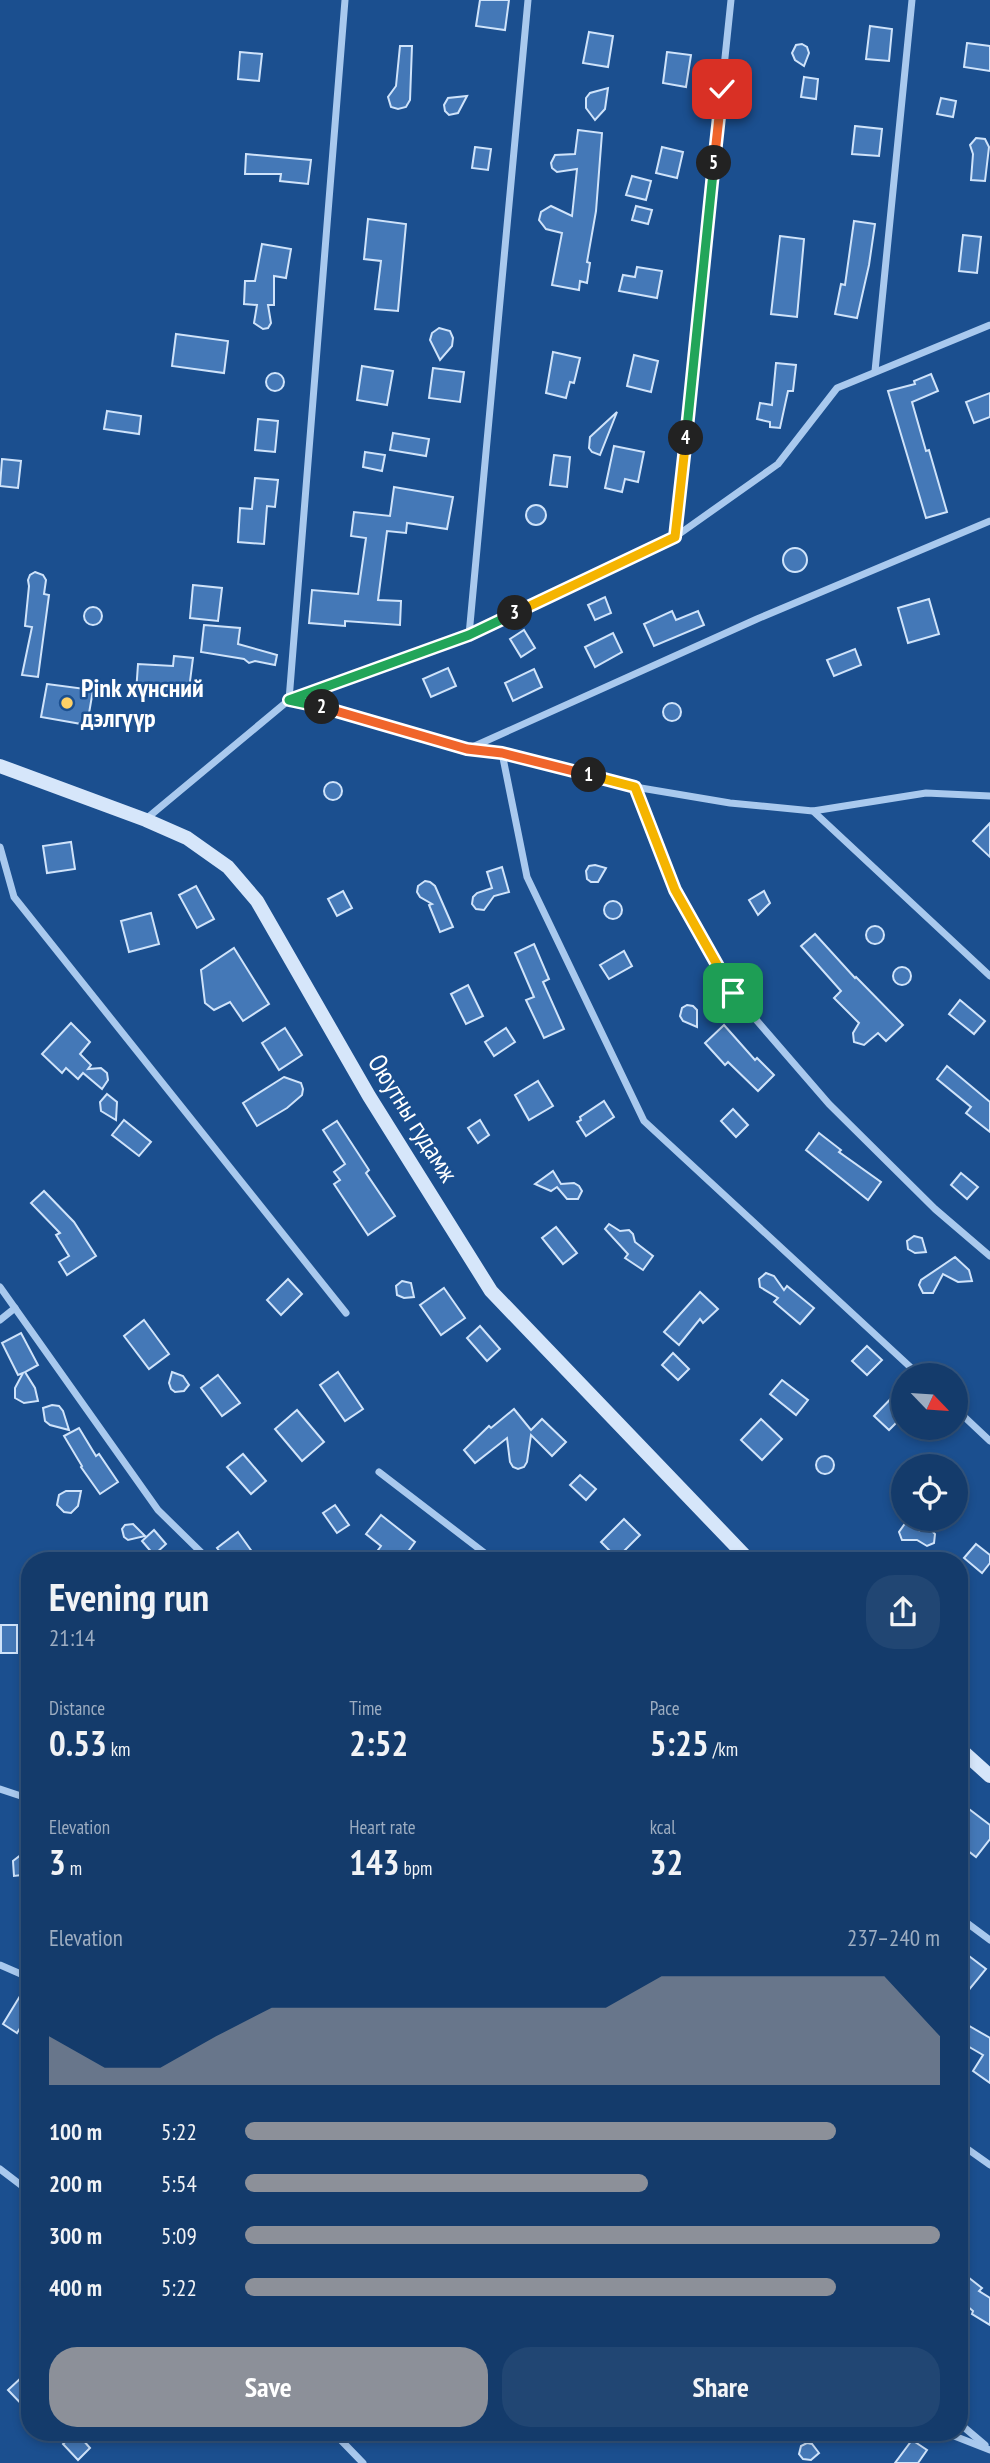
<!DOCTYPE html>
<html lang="en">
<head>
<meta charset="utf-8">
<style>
	body { margin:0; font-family:"PT Sans Narrow",sans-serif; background:#214673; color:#f1f3f6; height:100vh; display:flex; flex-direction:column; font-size:26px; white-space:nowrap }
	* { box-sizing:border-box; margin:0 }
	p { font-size:23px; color:#9dadc1 }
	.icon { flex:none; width:38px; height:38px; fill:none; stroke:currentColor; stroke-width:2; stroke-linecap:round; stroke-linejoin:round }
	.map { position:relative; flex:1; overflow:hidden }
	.panel { position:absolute; left:21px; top:1552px; width:947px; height:889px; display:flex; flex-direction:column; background:#143b6b; border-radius:28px; box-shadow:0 4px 10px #0003,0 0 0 2px #33557e }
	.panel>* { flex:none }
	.needle { width:46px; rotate:115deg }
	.tools { position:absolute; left:891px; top:1363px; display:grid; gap:14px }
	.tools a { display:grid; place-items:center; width:77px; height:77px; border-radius:50%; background:#143b6b; box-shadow:0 4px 10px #0003,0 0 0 2px #33557e; font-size:35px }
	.pin { position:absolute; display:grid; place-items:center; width:60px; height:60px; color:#fff; margin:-30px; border-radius:14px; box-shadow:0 4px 10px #0006 }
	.km { position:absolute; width:35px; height:35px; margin:-18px; border-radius:50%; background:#222; color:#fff; font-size:19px; line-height:35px; text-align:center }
	.round { display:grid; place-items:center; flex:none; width:74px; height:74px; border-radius:28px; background:#214673 }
	.headline { display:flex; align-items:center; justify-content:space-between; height:119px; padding:0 28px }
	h1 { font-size:38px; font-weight:600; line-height:52px }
	.metrics { display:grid; grid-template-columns:repeat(3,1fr); gap:10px; height:119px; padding:7px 28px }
	.metrics div { display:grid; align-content:center }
	.metrics b { font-size:35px; font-weight:600 }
	.metrics small { font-size:19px; font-weight:400 }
	.metrics p { font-size:19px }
	.chart { height:196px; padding:14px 28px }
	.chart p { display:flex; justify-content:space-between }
	.chart svg { width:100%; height:126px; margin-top:7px; fill:#8c9099; opacity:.7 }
	.action { display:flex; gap:14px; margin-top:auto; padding:14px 28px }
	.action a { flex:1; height:80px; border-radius:28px; background:#8c9099; color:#fff; font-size:28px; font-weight:600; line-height:80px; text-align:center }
	.action a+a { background:#214673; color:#f1f3f6 }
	ul { padding:0 28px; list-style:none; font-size:23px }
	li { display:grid; grid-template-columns:112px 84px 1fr; align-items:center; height:52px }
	li i { height:18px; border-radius:9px; background:#8c9099 }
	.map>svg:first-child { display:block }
	.building { fill:#4478b7; stroke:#cfe3fa; stroke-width:2 }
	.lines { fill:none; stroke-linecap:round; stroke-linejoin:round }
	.street { stroke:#a9c9ee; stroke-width:7 }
	.secondary { stroke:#d6e6fa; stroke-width:14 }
	.split-1-casing { stroke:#fff; stroke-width:14 }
	.split-2-casing { stroke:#fff; stroke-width:14 }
	.split-3-casing { stroke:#fff; stroke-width:14 }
	.split-4-casing { stroke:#fff; stroke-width:14 }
	.split-5-casing { stroke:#fff; stroke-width:14 }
	.split-6-casing { stroke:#fff; stroke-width:14 }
	.split-1 { stroke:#f5b400; stroke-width:9 }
	.split-2 { stroke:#f0652b; stroke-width:9 }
	.split-3 { stroke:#22a559; stroke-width:9 }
	.split-4 { stroke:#f5b400; stroke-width:9 }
	.split-5 { stroke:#22a559; stroke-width:9 }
	.split-6 { stroke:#f0652b; stroke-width:9 }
	.poi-dot { fill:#ffd166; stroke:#1b4f8f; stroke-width:2.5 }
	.labels { text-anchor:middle; stroke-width:5; stroke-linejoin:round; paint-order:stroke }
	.poi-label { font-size:26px; font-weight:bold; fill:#fff; stroke:#1b4f8f; text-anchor:start }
	.street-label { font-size:26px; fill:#fff; stroke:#1b4f8f }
</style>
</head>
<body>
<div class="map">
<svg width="990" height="2463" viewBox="0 0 990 2463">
	<rect width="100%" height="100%" fill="#1b4f8f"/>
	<g class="building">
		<polygon points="480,0 509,0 505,30 476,26"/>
		<polygon points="870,26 892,29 889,61 866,59"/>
		<polygon points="589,32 613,36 608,67 583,63"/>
		<polygon points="967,43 990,46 990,71 964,67"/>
		<polygon points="802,44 807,47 809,53 804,66 795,60 792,53 796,45"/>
		<polygon points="400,46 412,46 410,100 406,107 398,109 391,107 388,97 396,86"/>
		<polygon points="240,52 262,54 259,81 238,79"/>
		<polygon points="667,52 691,55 686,87 663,83"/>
		<polygon points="804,77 818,79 816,99 801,97"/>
		<polygon points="608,88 605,109 595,120 586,108 586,98 590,93"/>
		<polygon points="467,96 458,113 449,115 445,111 444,105 448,98"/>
		<polygon points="941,98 956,101 953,117 937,114"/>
		<polygon points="855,126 882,129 879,156 852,154"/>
		<polygon points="578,130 602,133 596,211 587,262 590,263 587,283 580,281 579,290 552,285 562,233 546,229 539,220 541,212 551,206 572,216 577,169 557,172 552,168 551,163 555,155 575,154"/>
		<polygon points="976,138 985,139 989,147 985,181 971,180 973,154 970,145"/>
		<polygon points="475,147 491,149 488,170 472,168"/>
		<polygon points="662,147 683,152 677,178 656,173"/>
		<polygon points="246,154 311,160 308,184 280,181 281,174 245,174"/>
		<polygon points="632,176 651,181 646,200 626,195"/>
		<polygon points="636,206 652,210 648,224 632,220"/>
		<polygon points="368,219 406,224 398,311 375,309 381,261 364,259"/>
		<polygon points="854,221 875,224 869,265 857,318 835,314 841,284 845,285"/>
		<polygon points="963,235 981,237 977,273 959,271"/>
		<polygon points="780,236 804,239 797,317 771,314"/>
		<polygon points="262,244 291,249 286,278 274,276 274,305 268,305 271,323 268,328 263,329 254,323 257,305 244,304 245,281 255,281"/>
		<polygon points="637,267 662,271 657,298 619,291 623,275 635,277"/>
		<polygon points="439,328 450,331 453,338 452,346 440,360 430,340 432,333"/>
		<polygon points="176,334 228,341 224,373 172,366"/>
		<polygon points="553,352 580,358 574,383 570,382 566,398 546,393"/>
		<polygon points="634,355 658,361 651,392 627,386"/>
		<polygon points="776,363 796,365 793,391 788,391 780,428 770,427 770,422 757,419 760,403 772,405"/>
		<polygon points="362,366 393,371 387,405 357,400"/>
		<polygon points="433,368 464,372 460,402 429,398"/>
		<circle cx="275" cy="382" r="9"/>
		<polygon points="931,374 938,391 912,402 926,451 929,450 947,512 926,518 888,391 915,384 914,381"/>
		<polygon points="990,393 990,417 974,423 966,402"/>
		<polygon points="107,411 141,416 139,434 104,429"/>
		<polygon points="617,412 600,455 592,452 589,448 590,437"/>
		<polygon points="258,419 278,421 275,452 255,450"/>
		<polygon points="393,433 429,439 426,456 390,450"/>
		<polygon points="614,446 644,452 638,482 625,479 622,492 605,488"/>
		<polygon points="365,452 385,455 382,471 363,467"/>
		<polygon points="554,455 570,457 567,487 550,485"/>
		<polygon points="2,459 21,461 18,488 0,486"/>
		<polygon points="255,478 278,480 275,507 267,506 264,544 238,542 240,508 252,509"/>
		<polygon points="394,487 453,497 447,529 407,523 406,533 387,531 378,600 401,601 400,625 345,621 345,626 309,623 312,590 358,594 366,538 351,536 354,512 390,516"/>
		<circle cx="536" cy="515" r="10"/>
		<circle cx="795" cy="560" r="12"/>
		<polygon points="35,572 43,575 46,580 44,594 49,595 38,677 22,675 32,627 25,626 29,586 28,580 30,575"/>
		<polygon points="193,585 222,588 218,621 190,618"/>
		<polygon points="605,597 611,613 595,620 588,605"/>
		<polygon points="929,599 939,634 908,643 898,608"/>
		<circle cx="93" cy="616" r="9"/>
		<polygon points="672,611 676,620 698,611 704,625 654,646 644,624"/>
		<polygon points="204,625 240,628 238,644 277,655 275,665 255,661 249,663 244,659 201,652"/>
		<polygon points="524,630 535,648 521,657 510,639"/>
		<polygon points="613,633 622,652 595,667 585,647"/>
		<polygon points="855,649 861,665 834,676 827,660"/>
		<polygon points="174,656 193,658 188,697 136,693 138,664 173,666"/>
		<polygon points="448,668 456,686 431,697 423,679"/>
		<polygon points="534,669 542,687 513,701 505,683"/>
		<polygon points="47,684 93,690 87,725 41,717"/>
		<circle cx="672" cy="712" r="9"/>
		<circle cx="333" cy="791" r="9"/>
		<polygon points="990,823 990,857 973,841"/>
		<polygon points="71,842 75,869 47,873 43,846"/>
		<polygon points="595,865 606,868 598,882 591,882 587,879 586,871 589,866"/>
		<polygon points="502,867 509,892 494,896 484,910 476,909 472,904 473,897 477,893 492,888 487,872"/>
		<polygon points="425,881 430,882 435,886 453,927 440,932 429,905 432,904 420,897 417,892 418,886"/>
		<polygon points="196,886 214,919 197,928 179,895"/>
		<polygon points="343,891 352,908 337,916 328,899"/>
		<polygon points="764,891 770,903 758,915 749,900"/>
		<circle cx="613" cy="910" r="9"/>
		<polygon points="151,913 159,944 129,952 121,921"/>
		<circle cx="875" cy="935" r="9"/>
		<polygon points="815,934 855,978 856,977 903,1025 886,1041 878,1033 864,1045 854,1042 853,1033 859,1023 834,998 841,991 801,946"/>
		<polygon points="534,944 549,979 543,982 564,1029 544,1038 526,1000 534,997 515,953"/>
		<polygon points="234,948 269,1004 243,1021 230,1002 214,1010 205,1003 201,970"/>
		<polygon points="624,951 632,966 609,979 600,965"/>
		<circle cx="902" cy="976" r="9"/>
		<polygon points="468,985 483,1016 466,1024 451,994"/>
		<polygon points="960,1000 985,1021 974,1034 949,1014"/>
		<polygon points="687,1005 693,1006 697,1010 697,1027 683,1021 680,1016 682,1008"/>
		<polygon points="71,1023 90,1042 80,1054 91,1065 88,1069 101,1068 107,1073 108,1080 102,1089 83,1073 78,1079 66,1068 62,1073 42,1054"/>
		<polygon points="724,1025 755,1060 757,1058 774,1075 758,1091 728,1062 725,1065 705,1043"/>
		<polygon points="285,1028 302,1055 279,1070 262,1043"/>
		<polygon points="506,1028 515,1042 494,1056 485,1042"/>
		<polygon points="947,1066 990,1102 990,1132 966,1113 971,1107 937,1079"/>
		<polygon points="284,1077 301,1083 303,1089 302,1095 287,1108 257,1126 243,1103"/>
		<polygon points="538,1081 553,1106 529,1120 515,1095"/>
		<polygon points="107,1094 117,1102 116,1120 101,1111 100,1102"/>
		<polygon points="604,1101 614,1117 586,1136 577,1122 581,1120 580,1117"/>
		<polygon points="733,1109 748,1125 736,1137 721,1121"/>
		<polygon points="124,1120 151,1142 139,1156 112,1135"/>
		<polygon points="480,1120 489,1135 478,1143 468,1128"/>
		<polygon points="337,1121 369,1170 366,1173 395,1216 368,1235 334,1184 340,1180 334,1172 345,1164 323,1130"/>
		<polygon points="819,1133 841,1150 839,1152 881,1182 868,1200 806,1150"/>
		<polygon points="553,1171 561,1184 574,1183 579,1186 582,1191 578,1199 567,1199 557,1187 551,1191 535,1184"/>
		<polygon points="961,1173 978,1187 967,1199 951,1185"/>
		<polygon points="44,1191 74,1222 96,1256 67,1275 59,1262 69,1256 56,1235 60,1233 31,1203"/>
		<polygon points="609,1224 620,1231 629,1230 633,1234 635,1242 653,1256 643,1270 625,1258 628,1254 605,1229"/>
		<polygon points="556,1227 577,1253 563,1264 542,1238"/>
		<polygon points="914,1236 922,1238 926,1252 915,1253 908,1249 907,1241"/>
		<polygon points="955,1257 969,1270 972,1281 958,1282 943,1274 933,1293 923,1293 919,1285 921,1280"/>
		<polygon points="766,1273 774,1276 784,1290 787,1286 814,1308 800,1324 774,1302 778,1298 760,1287 759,1279"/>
		<polygon points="288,1279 302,1294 281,1315 267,1300"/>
		<polygon points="402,1281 411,1283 414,1297 404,1298 397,1295 396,1286"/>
		<polygon points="444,1288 465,1318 441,1335 420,1305"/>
		<polygon points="700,1292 718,1309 703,1323 700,1319 679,1345 664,1332"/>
		<polygon points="144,1320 169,1354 149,1369 124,1336"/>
		<polygon points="480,1326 500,1349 487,1361 467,1338"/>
		<polygon points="21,1333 38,1365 25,1372 35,1388 38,1401 24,1403 15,1398 15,1388 23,1373 18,1375 2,1343"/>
		<polygon points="867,1346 882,1360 867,1375 852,1361"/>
		<polygon points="673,1353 689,1369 678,1380 662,1365"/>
		<polygon points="172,1372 183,1376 189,1385 184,1391 175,1392 171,1389 169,1383"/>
		<polygon points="338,1372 363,1409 345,1421 320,1385"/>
		<polygon points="218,1375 240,1403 222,1416 201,1388"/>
		<polygon points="782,1380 808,1400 796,1415 770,1394"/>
		<polygon points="903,1386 903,1416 889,1430 874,1416"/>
		<polygon points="52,1405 59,1406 63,1411 69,1430 50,1425 45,1421 43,1408"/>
		<polygon points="514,1409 531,1430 542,1419 566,1442 552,1456 531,1435 527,1462 524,1467 518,1469 513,1467 510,1462 507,1438 475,1463 464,1450 489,1426 491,1428"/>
		<polygon points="297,1410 324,1442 302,1461 275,1429"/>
		<polygon points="761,1419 782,1439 762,1460 741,1440"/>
		<polygon points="79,1428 96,1456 99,1454 118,1482 100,1494 81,1467 82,1466 64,1436"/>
		<polygon points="243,1454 266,1481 251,1494 227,1467"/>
		<circle cx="825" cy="1465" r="9"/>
		<polygon points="580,1475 596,1489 586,1500 570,1485"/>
		<polygon points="66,1491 81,1491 78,1506 71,1513 64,1512 57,1505 59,1495"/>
		<polygon points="335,1505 349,1525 337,1533 323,1513"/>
		<polygon points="381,1515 415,1542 401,1561 370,1561 381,1546 366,1534"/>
		<polygon points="624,1519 640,1535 617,1558 601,1542"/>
		<polygon points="906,1522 920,1531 931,1530 935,1534 934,1543 927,1546 917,1540 902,1540 899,1532"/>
		<polygon points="133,1524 145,1536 128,1540 124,1537 122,1529 125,1525"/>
		<polygon points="154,1530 166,1544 154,1555 142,1541"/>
		<polygon points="238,1532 253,1553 242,1561 227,1561 217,1548"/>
		<polygon points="976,1544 990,1555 990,1563 982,1573 964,1558"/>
		<rect x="1" y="1625" width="16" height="28"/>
		<polygon points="965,1806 990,1825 990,1839 976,1857 959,1844 959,1814"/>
		<polygon points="22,1854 30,1854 30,1874 14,1876 13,1861"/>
		<polygon points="969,1956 986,1969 959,2002 959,1969"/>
		<polygon points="20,1996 30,2002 30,2012 17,2033 3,2024"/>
		<polygon points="959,2020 990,2038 990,2083 973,2071 983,2055 959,2041"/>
		<polygon points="959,2270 982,2288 979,2291 990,2298 990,2325 972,2314 973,2311 959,2299"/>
		<polygon points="22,2377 30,2386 30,2413 8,2390"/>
		<polygon points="76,2432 90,2448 78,2460 63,2444"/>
		<polygon points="912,2440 927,2450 918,2463 895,2463"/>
		<polygon points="807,2443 812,2444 819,2453 811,2460 803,2459 799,2454 801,2446"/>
	</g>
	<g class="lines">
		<g class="street">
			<polyline points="345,0 289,700 469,635 675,537 778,464 837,388 990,325"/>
			<polyline points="875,371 912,0"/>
			<polyline points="675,537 731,0"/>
			<polyline points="469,635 528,0"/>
			<polyline points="468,749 757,619 990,521"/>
			<polyline points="502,753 527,877 644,1121 920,1376"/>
			<polyline points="635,787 675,890 733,993 829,1104 935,1209 990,1256"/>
			<polyline points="813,811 926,793 990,796"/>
			<polyline points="146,819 289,700 334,709 467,749 502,753 635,787 730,803 813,811 990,976"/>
			<polyline points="0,847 14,897 346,1313"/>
			<polyline points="0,1287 158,1510 210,1561"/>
			<polyline points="0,1320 15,1308"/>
			<polyline points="956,1409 990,1441"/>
			<polyline points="379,1472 495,1561"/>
			<polyline points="0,1789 30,1799"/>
			<polyline points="959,1917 990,1940"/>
			<polyline points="0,1965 30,1978"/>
			<polyline points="959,2143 990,2165"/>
			<polyline points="0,2169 30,2192"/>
			<polyline points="959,2423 985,2445"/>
			<polyline points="333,2432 363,2463"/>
			<polyline points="944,2432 990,2450"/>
		</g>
		<g class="secondary">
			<polyline points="0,766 146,820 187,838 228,867 257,901 369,1096 491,1291 750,1561"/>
			<polyline points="959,1748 990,1776"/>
		</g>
	</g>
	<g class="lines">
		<defs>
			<polyline id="split-1" points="589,775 635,787 675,890 733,993"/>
			<polyline id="split-2" points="322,707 467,749 502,753 589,775"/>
			<polyline id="split-3" points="322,707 289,700 469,635 515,613"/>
			<polyline id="split-4" points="515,613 675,537 686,438"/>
			<polyline id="split-5" points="686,438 714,163"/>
			<polyline id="split-6" points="714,163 722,89"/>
		</defs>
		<use href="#split-1" class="split-1-casing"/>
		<use href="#split-2" class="split-2-casing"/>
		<use href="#split-3" class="split-3-casing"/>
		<use href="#split-4" class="split-4-casing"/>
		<use href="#split-5" class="split-5-casing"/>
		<use href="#split-6" class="split-6-casing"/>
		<use href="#split-1" class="split-1"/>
		<use href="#split-2" class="split-2"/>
		<use href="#split-3" class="split-3"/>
		<use href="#split-4" class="split-4"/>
		<use href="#split-5" class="split-5"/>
		<use href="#split-6" class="split-6"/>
	</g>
	<circle class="poi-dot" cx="67" cy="703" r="7"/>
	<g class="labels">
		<g class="poi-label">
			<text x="81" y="697">Pink хүнсний<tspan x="81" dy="30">дэлгүүр</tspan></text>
		</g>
		<g class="street-label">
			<text transform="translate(413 1118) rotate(58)" y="9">Оюутны гудамж</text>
		</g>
	</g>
</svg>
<div class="tools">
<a><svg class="needle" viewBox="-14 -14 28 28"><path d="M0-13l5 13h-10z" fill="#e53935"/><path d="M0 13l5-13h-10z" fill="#9dadc1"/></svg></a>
<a><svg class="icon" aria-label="locate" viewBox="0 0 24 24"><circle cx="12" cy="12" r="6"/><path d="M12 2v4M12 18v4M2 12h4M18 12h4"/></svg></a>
</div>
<div class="pin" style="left:733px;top:993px;background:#1e9e55"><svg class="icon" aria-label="arrive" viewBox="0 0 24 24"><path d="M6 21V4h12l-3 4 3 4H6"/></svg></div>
<div class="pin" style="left:722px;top:89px;background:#d93025"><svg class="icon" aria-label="check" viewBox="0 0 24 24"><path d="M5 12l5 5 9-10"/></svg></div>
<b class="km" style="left:589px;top:775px">1</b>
<b class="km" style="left:322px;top:707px">2</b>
<b class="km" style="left:515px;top:613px">3</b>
<b class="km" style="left:686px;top:438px">4</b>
<b class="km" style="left:714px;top:163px">5</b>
<section class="panel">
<div class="headline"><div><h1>Evening run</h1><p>21:14</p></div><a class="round"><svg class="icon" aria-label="share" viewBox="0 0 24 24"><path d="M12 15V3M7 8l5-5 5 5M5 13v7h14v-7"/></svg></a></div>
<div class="metrics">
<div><p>Distance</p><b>0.53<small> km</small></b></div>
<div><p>Time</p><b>2:52</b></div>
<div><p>Pace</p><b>5:25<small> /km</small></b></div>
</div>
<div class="metrics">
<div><p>Elevation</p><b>3<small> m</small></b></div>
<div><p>Heart rate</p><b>143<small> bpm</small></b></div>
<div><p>kcal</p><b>32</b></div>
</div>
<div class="chart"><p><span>Elevation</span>237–240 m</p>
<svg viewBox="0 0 160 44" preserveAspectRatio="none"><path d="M0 44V27L10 38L20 38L30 27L40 17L50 17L60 17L70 17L80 17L90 17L100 17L110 6L120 6L130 6L140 6L150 6L160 27V44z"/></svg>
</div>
<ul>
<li><b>100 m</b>5:22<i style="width:85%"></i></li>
<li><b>200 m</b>5:54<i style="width:58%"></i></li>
<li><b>300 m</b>5:09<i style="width:100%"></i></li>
<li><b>400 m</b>5:22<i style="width:85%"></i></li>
</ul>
<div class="action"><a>Save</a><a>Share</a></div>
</section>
</div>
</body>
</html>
